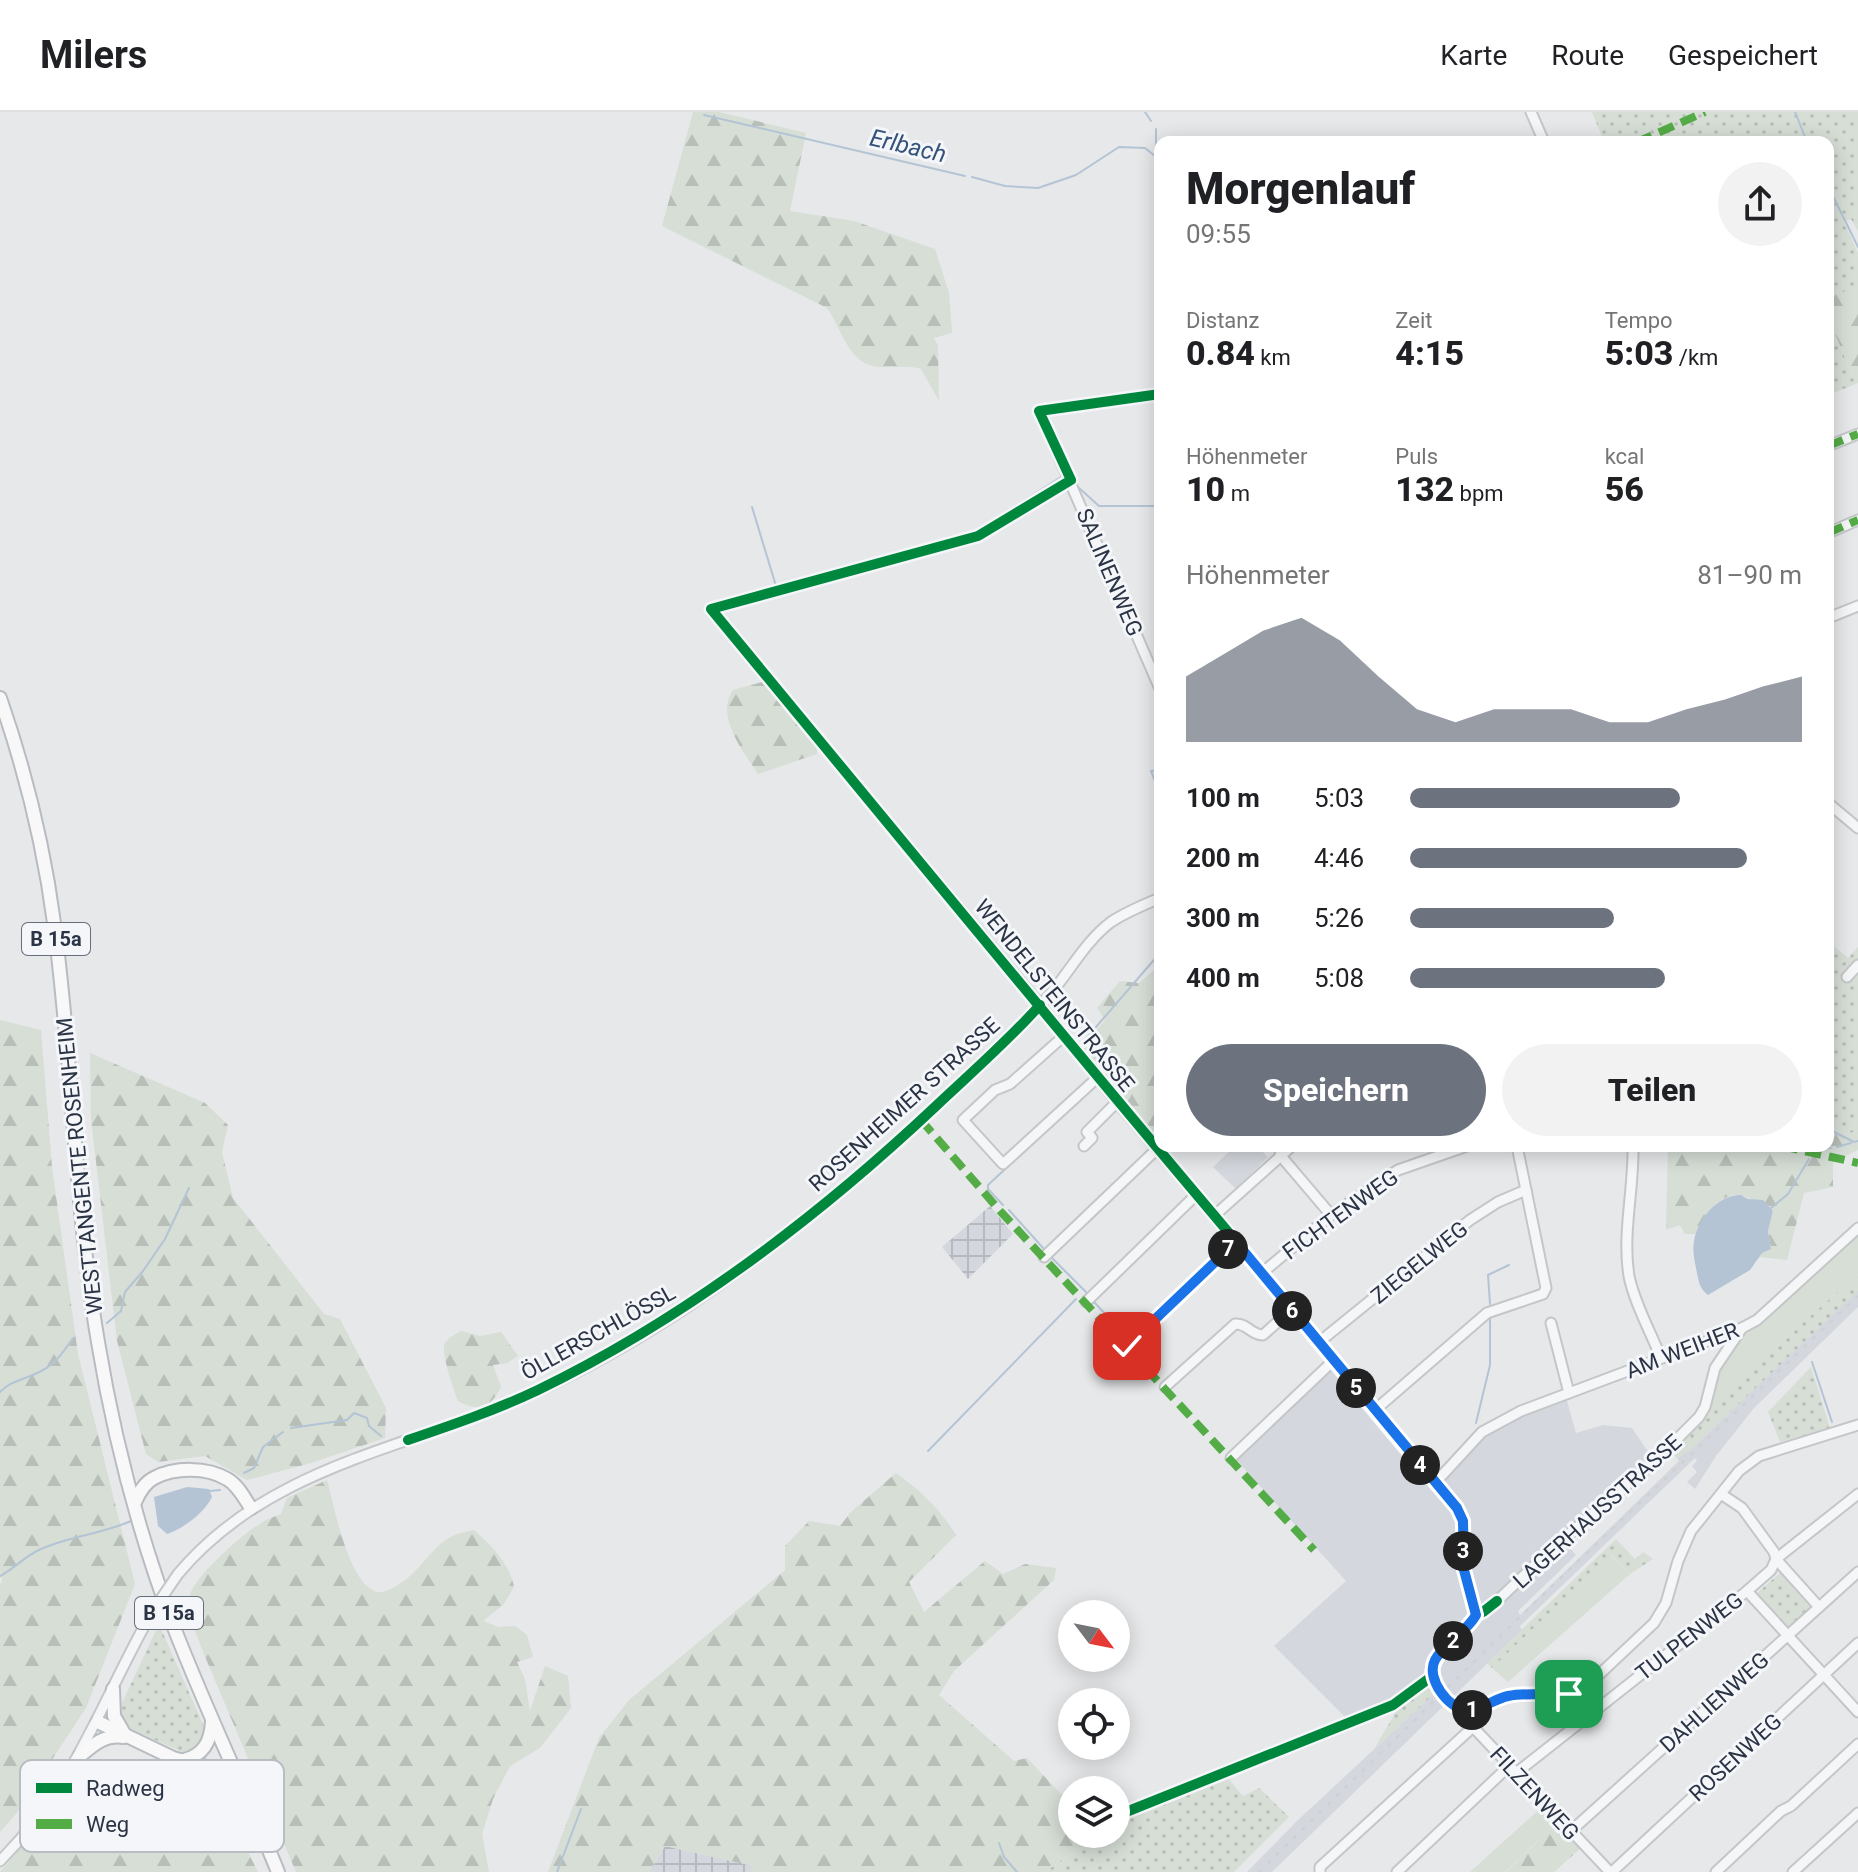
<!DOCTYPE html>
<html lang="de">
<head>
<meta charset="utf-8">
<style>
	body { margin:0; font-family:Roboto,sans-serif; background:#f2f2f2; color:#202124; height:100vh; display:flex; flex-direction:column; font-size:30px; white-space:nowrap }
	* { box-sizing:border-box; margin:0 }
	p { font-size:26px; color:#757577 }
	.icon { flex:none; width:44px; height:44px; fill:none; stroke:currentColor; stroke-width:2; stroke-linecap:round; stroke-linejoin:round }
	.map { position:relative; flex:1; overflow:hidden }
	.details { position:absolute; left:1154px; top:24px; width:680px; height:1016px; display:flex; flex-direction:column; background:#fff; border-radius:16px; box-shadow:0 4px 20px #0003 }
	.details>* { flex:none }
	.needle { width:52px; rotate:122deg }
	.tools { position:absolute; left:1058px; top:1488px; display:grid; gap:16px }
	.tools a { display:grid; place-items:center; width:72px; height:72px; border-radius:50%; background:#fff; box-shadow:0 4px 20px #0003; font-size:40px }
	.pin { position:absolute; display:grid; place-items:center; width:68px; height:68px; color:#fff; margin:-34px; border-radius:16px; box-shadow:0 4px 12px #0006 }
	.km { position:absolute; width:40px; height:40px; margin:-20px; border-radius:50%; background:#222; color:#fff; font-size:22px; line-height:40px; text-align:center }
	.round { display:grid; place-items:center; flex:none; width:84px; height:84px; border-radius:42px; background:#f2f2f2 }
	.overview { display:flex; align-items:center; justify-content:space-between; height:136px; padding:0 32px }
	h1 { font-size:44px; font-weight:800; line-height:60px }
	.stats { display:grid; grid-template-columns:repeat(3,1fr); gap:12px; height:136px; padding:8px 32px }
	.stats div { display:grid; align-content:center }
	.stats b { font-size:34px; font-weight:800 }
	.stats small { font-size:22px; font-weight:400 }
	.stats p { font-size:22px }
	.chart { height:224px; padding:16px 32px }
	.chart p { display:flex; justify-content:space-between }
	.chart svg { width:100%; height:144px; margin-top:8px; fill:#6c737f; opacity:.7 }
	.primary-button { display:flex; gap:16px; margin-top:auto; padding:16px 32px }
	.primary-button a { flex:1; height:92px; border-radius:48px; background:#6c737f; color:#fff; font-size:32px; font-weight:800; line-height:92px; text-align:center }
	.primary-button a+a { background:#f2f2f2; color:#202124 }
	ul { padding:0 32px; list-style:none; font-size:26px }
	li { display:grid; grid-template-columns:128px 96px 1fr; align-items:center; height:60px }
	li i { height:20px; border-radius:10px; background:#6c737f }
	header { display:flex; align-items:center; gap:48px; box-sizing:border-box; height:112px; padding:0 40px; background:#fff; border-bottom:2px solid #e0e0e0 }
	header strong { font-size:38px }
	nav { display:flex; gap:44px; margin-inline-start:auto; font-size:28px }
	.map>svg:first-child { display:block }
	.built { fill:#d4d7dd }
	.industrial { fill:url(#industrial-grid) }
	.grass { fill:url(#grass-dots) }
	.forest { fill:url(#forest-firs) }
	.garden { fill:#d6ded6 }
	.water { fill:#b4c4d5 }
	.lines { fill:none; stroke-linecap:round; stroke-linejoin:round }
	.stream { stroke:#b4c4d5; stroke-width:2 }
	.minor-casing { stroke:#c4c6c8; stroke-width:13 }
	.highway-casing { stroke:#b8bbbf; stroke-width:16 }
	.minor { stroke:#f5f6f7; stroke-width:9 }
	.highway { stroke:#f8f8f8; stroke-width:12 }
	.rail { stroke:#cecfd2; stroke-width:2; stroke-dasharray:4 8; stroke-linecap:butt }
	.minor-bridge-casing { stroke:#c4c6c8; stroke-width:13; stroke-linecap:butt }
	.minor-bridge { stroke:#f5f6f7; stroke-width:9 }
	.quiet { stroke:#54ac47; stroke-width:8; stroke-dasharray:16 8; stroke-linecap:butt }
	.cycleway-casing { stroke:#f4f6f9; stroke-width:15 }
	.cycleway { stroke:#00873e; stroke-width:10 }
	.route-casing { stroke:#fff; stroke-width:16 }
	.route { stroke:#1a73e8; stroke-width:10 }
	.labels { text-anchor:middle; stroke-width:6; stroke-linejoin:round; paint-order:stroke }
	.shield { fill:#f4f6f9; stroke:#676e7b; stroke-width:2 }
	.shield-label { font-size:20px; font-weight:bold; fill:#2b3445 }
	.street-label { font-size:22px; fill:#2b3445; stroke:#f4f6f9 }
	.water-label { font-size:24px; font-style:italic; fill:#34527a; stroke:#f4f6f9 }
	.key { fill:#f4f6f9; stroke:#b8bcc3; stroke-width:2 }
	.key-label { font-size:22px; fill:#2b3445 }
</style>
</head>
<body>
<header>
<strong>Milers</strong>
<nav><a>Karte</a><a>Route</a><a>Gespeichert</a></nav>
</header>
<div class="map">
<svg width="1858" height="1760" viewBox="0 0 1858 1760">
	<defs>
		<pattern id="industrial-grid" width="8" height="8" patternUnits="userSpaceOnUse" patternTransform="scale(2)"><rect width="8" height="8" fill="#d4d7dd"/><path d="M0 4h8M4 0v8" fill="none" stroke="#b6b9bf"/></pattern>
		<pattern id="grass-dots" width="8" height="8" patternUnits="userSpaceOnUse" patternTransform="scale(2)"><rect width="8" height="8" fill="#d6ded6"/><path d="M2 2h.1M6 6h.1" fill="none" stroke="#b8bfb9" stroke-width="1.8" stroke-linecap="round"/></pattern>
		<pattern id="forest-firs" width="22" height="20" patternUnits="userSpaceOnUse" patternTransform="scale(2)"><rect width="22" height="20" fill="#d6ded6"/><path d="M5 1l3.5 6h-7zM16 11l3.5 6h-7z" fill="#b8bfb9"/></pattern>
	</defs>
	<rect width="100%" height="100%" fill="#e6e8ea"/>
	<g class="built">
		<polygon points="1235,1034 1256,1034 1268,1045 1236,1077 1213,1055"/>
		<polygon points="1858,1178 1858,1195 1754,1296 1716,1344 1695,1377 1687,1370 1697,1360 1692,1354 1697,1349 1695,1346 1520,1514 1522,1518 1272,1760 1247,1760 1296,1710 1442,1574 1438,1566 1425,1566 1392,1589 1348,1608 1274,1534 1346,1469 1233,1344 1333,1249 1435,1370 1482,1320 1565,1282 1576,1321 1603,1313 1632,1316 1653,1347 1561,1426 1576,1443 1518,1499 1520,1503 1679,1349 1677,1346 1692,1336"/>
	</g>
	<g class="industrial">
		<polygon points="990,1094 1013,1122 968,1167 942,1135"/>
		<polygon points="665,1734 754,1754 750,1760 649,1760"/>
	</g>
	<g class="grass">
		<polygon points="1592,0 1858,0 1858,119 1851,107 1844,110 1858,141 1858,176 1828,184 1828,30 1604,30"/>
		<polygon points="1828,205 1856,272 1828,283"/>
		<polygon points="1828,829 1848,846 1858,835 1858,1018 1846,1023 1828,1007"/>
		<polygon points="1858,1162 1858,1179 1692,1336 1677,1346 1668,1338 1781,1230"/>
		<polygon points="1811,1255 1830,1316 1780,1330 1768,1300"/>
		<polygon points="1616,1427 1635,1447 1643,1440 1653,1447 1630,1462 1611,1443 1492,1556 1487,1551"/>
		<polygon points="1780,1461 1811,1496 1787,1518 1756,1482"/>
		<path d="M159 1512 205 1617C203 1631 199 1636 187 1642L126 1615 120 1601 122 1591Z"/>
		<polygon points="1427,1574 1435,1581 1374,1637 1399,1595"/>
		<polygon points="1226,1664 1243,1684 1259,1676 1289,1705 1234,1760 1045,1760 1071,1741 1089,1722 1116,1722 1116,1707"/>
	</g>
	<g class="forest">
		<path d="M693 0H719L806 21 790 99 854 109 935 137 949 181 952 221 934 226 938 234 939 289 921 257C905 252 883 258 869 253 847 245 840 214 827 196L662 114Z"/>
		<polygon points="1858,176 1858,271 1856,272 1828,205 1828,184"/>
		<path d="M766 569 817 629V642L758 662C743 639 715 604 733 578Z"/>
		<polygon points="1160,853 1160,1034 1080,938 1105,908 1097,896 1120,869 1139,871"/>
		<polygon points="0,908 41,918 52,1055 78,1242 135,1472 86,1596 16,1702 0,1720 0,1472 2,1470 0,1458"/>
		<polygon points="90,941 205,991 228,1013 222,1040 233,1086 324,1202 340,1207 386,1296 385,1326 311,1351 247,1368 205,1344 158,1350 146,1342 117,1229 91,1007"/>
		<path d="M1828 1007 1846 1023 1858 1018V1038L1833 1050V1075L1804 1081 1787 1148 1759 1145 1762 1141 1771 1137 1768 1119 1773 1099C1768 1091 1764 1092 1756 1089 1750 1087 1744 1083 1737 1083 1717 1083 1702 1106 1696 1122H1685L1680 1113 1666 1118 1668 1034H1828Z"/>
		<path d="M461 1219 480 1224 501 1220 518 1244 507 1251 493 1253 501 1275C491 1296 478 1300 458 1289 454 1279 440 1239 445 1231 449 1225 456 1222 461 1219Z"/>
		<path d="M896 1361C921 1379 940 1397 956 1423L909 1470 924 1500 985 1449 1003 1462 1025 1452 1056 1456 1054 1468 954 1559 939 1583 1014 1649 1027 1646 1060 1681 1072 1689V1722H1089L1071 1741 1045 1760H750L753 1754 665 1734 649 1760H548L599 1626 629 1588 785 1458V1434L809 1409 840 1414 851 1400Z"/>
		<path d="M327 1368C334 1393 348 1472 377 1480 387 1482 403 1470 410 1464 435 1441 437 1424 474 1418 491 1433 510 1452 514 1475L503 1493 483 1509 499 1515 515 1514 527 1523 533 1545 517 1550 525 1567 530 1599 545 1554 568 1564 571 1596 540 1636 510 1654 493 1687 482 1722 489 1760H296L201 1535C196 1520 186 1501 189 1486 193 1465 240 1425 258 1413 265 1408 273 1405 281 1402L287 1386Z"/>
		<path d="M130 1649 136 1654 133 1668 117 1693 141 1708 168 1667C183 1673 200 1680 216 1677L258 1760H0L45 1708 69 1717 76 1713 109 1680Z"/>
		<polygon points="1558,1710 1582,1735 1554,1760 1506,1760"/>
	</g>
	<g class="garden">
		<polygon points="1858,1122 1858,1162 1781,1230 1701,1307 1709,1296 1724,1249 1743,1225"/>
		<polygon points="1610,1443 1630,1462 1508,1570 1492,1556"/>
		<polygon points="1543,1694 1558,1710 1505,1760 1470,1760"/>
	</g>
	<g class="water">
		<path d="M1741 1083 1748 1087 1763 1088 1773 1099 1768 1119 1771 1137 1762 1141 1750 1158 1708 1183C1700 1177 1699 1171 1697 1161 1695 1151 1692 1139 1694 1129 1698 1107 1717 1083 1741 1083Z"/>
		<path d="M187 1375 209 1377 212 1385C205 1400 183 1417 167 1422L158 1414 154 1385Z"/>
	</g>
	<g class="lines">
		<g class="stream">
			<polyline points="1145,0 1151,9"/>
			<polyline points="1795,0 1807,30"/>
			<polyline points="704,3 965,64"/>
			<polyline points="1156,17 1156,44"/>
			<polyline points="972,65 1005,74 1038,76 1076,63 1119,35 1145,36 1160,48"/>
			<polyline points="1828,74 1858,135"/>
			<polyline points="1078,375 1099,394 1153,394 1160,396"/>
			<polyline points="752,395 776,474 975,420 1061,365 1063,366"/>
			<polyline points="1160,658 1151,659 1160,682"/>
			<polyline points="1083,930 1160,841"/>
			<polyline points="1082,937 1104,966"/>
			<polyline points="1828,1017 1854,1030 1858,1029"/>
			<polyline points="1837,1035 1851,1031"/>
			<polyline points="1821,1037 1831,1036"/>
			<polyline points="1003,1093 988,1077 988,1073 1047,1018"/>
			<polyline points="1771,1096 1788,1082 1809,1047"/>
			<polyline points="1009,1098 1044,1137"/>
			<polyline points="1051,1145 1086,1180"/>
			<polyline points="1093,1189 1109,1206"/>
			<polyline points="1490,1192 1488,1163 1509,1153"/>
			<polyline points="107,1211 121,1199 125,1180 143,1159 165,1127 189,1076"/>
			<polyline points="1812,1250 1832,1310"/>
			<path d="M0 1280C11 1269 22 1268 35 1262 53 1255 63 1241 73 1226"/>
			<polyline points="1476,1311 1490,1253 1490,1205"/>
			<polyline points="291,1316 347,1308 354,1301 367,1306 369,1314 381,1324"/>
			<polyline points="928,1339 1076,1187"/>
			<polyline points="244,1361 254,1356 263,1335 283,1320"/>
			<polyline points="210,1379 220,1378"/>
			<path d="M0 1464C15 1456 25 1444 41 1437 70 1424 102 1422 131 1409"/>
			<polyline points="1116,1710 1357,1613"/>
			<polyline points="999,1731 1004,1745 1017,1760"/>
			<polyline points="557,1760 581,1697"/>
		</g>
		<defs>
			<g id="minor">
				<polyline points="1531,0 1544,30"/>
				<polyline points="1160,282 1039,299 1160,577"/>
				<polyline points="1828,334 1858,322"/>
				<polyline points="1828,421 1858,408"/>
				<polyline points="1828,506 1858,494"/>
				<polyline points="830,641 1040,893 1117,990 1214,1104 1457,1396 1463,1409 1464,1458 1476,1503"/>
				<polyline points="1828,691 1858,716"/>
				<polyline points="1847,865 1858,853"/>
				<polyline points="1065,923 1010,972 995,978 963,1008 1003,1052 1097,966"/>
				<polyline points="1084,1034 1092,1026 1087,1020 1117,990"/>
				<path d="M1633 1034C1634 1078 1622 1121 1629 1164 1634 1190 1651 1221 1661 1246"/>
				<polyline points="1280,1043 1331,1103"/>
				<polyline points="1214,1104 1292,1034"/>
				<polyline points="1044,1145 1157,1037"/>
				<polyline points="1262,1161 1331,1103 1398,1058 1467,1034"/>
				<polyline points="1086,1190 1196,1083"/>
				<polyline points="1551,1211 1569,1281"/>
				<polyline points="1318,1231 1470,1108 1498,1090 1526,1078"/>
				<polyline points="1127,1234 1236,1130"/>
				<path d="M1165 1275 1235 1212C1247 1211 1251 1223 1263 1223L1291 1198"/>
				<polyline points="1375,1298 1487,1201 1543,1182 1546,1176 1517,1034"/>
				<polyline points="1231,1346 1333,1249"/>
				<polyline points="1435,1371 1482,1320 1521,1299 1742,1216 1757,1208 1858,1116"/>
				<polyline points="1721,1382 1742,1396 1774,1440 1776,1447 1819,1495"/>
				<path d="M178 1462C261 1363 382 1341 497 1296 562 1271 626 1235 684 1197 798 1121 899 1031 997 936 1016 918 1036 900 1052 880 1071 857 1087 828 1111 810 1126 800 1143 793 1160 786"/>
				<polyline points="1747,1479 1858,1600"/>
				<polyline points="1431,1565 1449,1589 1463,1599 1474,1597 1506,1585 1569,1582 1588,1573 1654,1511 1666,1491 1678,1449 1691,1419 1739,1359 1759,1344 1858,1313"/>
				<path d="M1431 1565C1433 1537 1463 1525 1476 1503L1483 1500 1497 1489 1555 1434 1657 1347 1699 1305 1705 1295 1715 1256 1742 1216"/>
				<polyline points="1393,1593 1431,1565"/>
				<polyline points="1463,1599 1473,1615 1610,1760"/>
				<polyline points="1516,1661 1747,1479 1771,1458 1776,1447 1858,1382"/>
				<polyline points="1571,1719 1858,1460"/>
				<path d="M0 1749C76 1673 101 1590 152 1500"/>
				<polyline points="1320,1760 1320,1755 1473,1615"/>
				<polyline points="1397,1760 1509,1654"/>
				<polyline points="1612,1760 1858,1531"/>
				<polyline points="1716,1760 1781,1699 1791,1694 1858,1632"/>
				<polyline points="1793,1760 1858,1701"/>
			</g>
			<g id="highway">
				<path d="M0 586C25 658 44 735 54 811 73 950 74 1091 98 1230 114 1327 140 1426 175 1518 207 1600 245 1679 278 1760"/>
				<path d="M135 1390C139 1381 144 1371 154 1366 175 1355 207 1355 227 1367 238 1373 244 1386 251 1396"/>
				<polyline points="113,1577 114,1604 125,1623"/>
				<polyline points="98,1610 173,1646 225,1660 237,1670"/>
				<path d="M80 1644C94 1632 105 1622 124 1625"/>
				<path d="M184 1648C204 1643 211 1629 212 1609"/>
			</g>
		</defs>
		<use href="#minor" class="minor-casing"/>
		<use href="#highway" class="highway-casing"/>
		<use href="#minor" class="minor"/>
		<use href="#highway" class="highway"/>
		<polyline class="rail" points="1259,1760 1532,1493 1858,1184"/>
		<defs>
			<polyline id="minor-bridge" points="152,1500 178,1462"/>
		</defs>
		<use href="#minor-bridge" class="minor-bridge-casing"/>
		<use href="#minor-bridge" class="minor-bridge"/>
		<g class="quiet">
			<polyline points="1637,30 1705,0"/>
			<polyline points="1828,334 1858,322"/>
			<polyline points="1828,421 1858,408"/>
			<polyline points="921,1008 1001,1100 1314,1438"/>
			<polyline points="1782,1034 1858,1051"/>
		</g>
		<defs>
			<g id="cycleway">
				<path d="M1160 282 1039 299 1071 368 978 424 711 497C878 699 1044 902 1213 1102 1295 1199 1372 1301 1457 1396L1463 1409 1464 1458 1476 1503"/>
				<path d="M408 1328C452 1313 496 1298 538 1278 686 1206 816 1107 936 994 971 961 1008 929 1040 893"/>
				<path d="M1431 1565C1433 1537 1463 1525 1476 1503L1483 1500 1497 1489"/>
				<polyline points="1116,1704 1393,1593 1431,1565"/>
			</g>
		</defs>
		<use href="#cycleway" class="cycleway-casing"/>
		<use href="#cycleway" class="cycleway"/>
	</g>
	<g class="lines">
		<defs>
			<path id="route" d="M1127 1234 1236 1130 1457 1396 1463 1409 1464 1458 1476 1503C1466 1521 1444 1531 1435 1548 1425 1567 1450 1598 1467 1598 1481 1598 1494 1587 1508 1584 1528 1580 1549 1584 1569 1582"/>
		</defs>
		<use href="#route" class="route-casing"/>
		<use href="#route" class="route"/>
	</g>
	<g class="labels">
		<g class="shield">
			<rect x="22" y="811" width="68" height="32" rx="6"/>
			<rect x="135" y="1485" width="68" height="32" rx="6"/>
		</g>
		<g class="shield-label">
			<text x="56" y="834">B 15a</text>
			<text x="169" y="1508">B 15a</text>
		</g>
		<g class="street-label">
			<text transform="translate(1110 460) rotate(67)" y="8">SALINENWEG</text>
			<text transform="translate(1055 883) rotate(51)" y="8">WENDELSTEINSTRASSE</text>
			<text transform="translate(904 992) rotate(-42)" y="8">ROSENHEIMER STRASSE</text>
			<text transform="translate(79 1054) rotate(-96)" y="8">WESTTANGENTE ROSENHEIM</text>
			<text transform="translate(1340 1102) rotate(-36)" y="8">FICHTENWEG</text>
			<text transform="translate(1419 1150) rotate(-39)" y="8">ZIEGELWEG</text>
			<text transform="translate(598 1220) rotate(-29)" y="8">ÖLLERSCHLÖSSL</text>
			<text transform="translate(1682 1238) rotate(-21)" y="8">AM WEIHER</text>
			<text transform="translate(1597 1399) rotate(-42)" y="8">LAGERHAUSSTRASSE</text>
			<text transform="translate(1689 1524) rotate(-38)" y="8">TULPENWEG</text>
			<text transform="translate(1714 1590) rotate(-42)" y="8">DAHLIENWEG</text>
			<text transform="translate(1735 1645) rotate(-43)" y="8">ROSENWEG</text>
			<text transform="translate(1535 1681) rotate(47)" y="8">FILZENWEG</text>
		</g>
		<g class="water-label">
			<text transform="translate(908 34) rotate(13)" y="8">Erlbach</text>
		</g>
	</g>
	<rect x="20" y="1648" width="264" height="92" rx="12" class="key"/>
	<rect x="36" y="1671" width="36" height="10" fill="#00873e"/>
	<rect x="36" y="1707" width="36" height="10" fill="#54ac47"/>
	<g class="key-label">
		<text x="86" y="1684">Radweg</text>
		<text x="86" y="1720">Weg</text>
	</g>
</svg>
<div class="tools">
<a><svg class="needle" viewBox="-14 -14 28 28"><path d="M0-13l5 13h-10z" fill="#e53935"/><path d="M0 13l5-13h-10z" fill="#757577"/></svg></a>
<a><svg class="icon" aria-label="locate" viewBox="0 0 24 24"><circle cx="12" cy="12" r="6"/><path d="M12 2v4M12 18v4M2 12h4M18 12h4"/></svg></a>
<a><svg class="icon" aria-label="layers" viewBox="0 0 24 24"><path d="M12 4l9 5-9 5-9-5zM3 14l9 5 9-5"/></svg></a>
</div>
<div class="pin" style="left:1569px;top:1582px;background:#1e9e55"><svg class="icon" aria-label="arrive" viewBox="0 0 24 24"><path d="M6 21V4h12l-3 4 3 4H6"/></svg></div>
<div class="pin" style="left:1127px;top:1234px;background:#d93025"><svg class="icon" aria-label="check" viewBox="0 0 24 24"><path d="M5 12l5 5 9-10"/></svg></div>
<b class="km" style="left:1472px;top:1598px">1</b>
<b class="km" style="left:1453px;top:1529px">2</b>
<b class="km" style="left:1463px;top:1439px">3</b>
<b class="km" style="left:1420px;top:1353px">4</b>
<b class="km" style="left:1356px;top:1276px">5</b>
<b class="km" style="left:1292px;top:1199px">6</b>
<b class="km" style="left:1228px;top:1137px">7</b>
<section class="details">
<div class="overview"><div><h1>Morgenlauf</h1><p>09:55</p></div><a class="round"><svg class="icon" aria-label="share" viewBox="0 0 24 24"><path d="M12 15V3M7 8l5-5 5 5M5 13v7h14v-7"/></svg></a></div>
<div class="stats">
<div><p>Distanz</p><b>0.84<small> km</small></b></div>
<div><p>Zeit</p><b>4:15</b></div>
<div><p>Tempo</p><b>5:03<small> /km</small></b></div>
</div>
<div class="stats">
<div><p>Höhenmeter</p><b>10<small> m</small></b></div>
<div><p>Puls</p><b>132<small> bpm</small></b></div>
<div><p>kcal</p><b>56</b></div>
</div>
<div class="chart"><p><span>Höhenmeter</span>81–90 m</p>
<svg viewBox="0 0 160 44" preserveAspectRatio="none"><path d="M0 44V24L10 17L20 10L30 6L40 13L50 24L60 34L70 38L80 34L90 34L100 34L110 38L120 38L130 34L140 31L150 27L160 24V44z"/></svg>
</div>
<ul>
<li><b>100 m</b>5:03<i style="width:69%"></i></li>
<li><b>200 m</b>4:46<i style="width:86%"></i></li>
<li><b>300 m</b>5:26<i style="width:52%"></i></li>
<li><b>400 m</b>5:08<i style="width:65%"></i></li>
</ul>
<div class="primary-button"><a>Speichern</a><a>Teilen</a></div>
</section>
</div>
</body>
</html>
